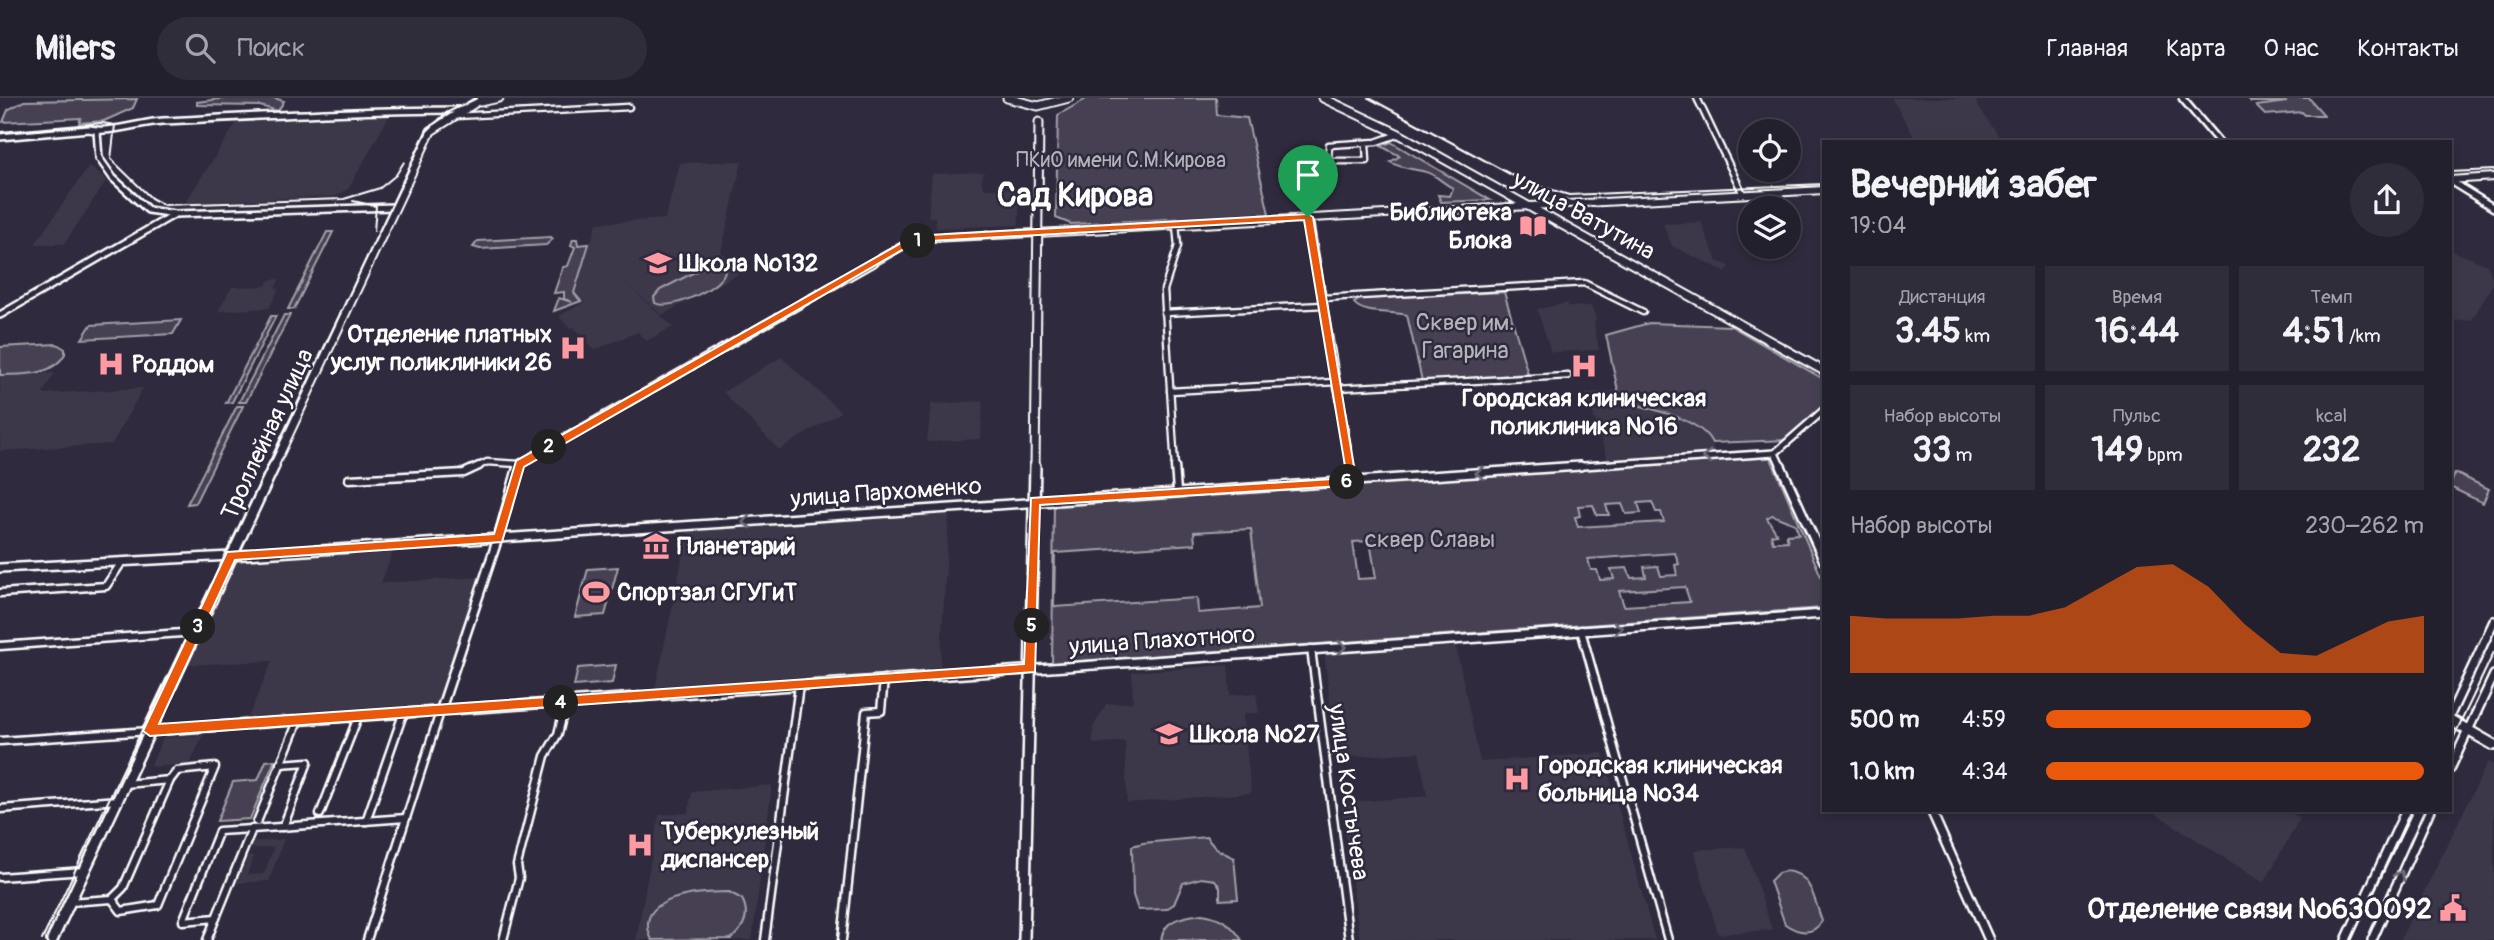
<!DOCTYPE html>
<html lang="ru">
<head>
<meta charset="utf-8">
<style>
	body { margin:0; font-family:Pangolin,sans-serif; background:#2f2d3a; color:#f1f3f6; height:100vh; display:flex; flex-direction:column; font-size:26px; white-space:nowrap }
	* { box-sizing:border-box; margin:0 }
	p { font-size:23px; color:#a3a3aa }
	.icon { flex:none; width:38px; height:38px; fill:none; stroke:currentColor; stroke-width:2; stroke-linecap:round; stroke-linejoin:round }
	.map { position:relative; flex:1; overflow:hidden }
	.details { position:absolute; left:1822px; top:42px; width:630px; height:672px; display:flex; flex-direction:column; background:#23202e; border-radius:0px; box-shadow:0 4px 10px #0003,0 0 0 2px #403e4a }
	.details>* { flex:none }
	.controls { position:absolute; left:1738px; top:21px; display:grid; gap:14px }
	.controls a { display:grid; place-items:center; width:63px; height:63px; border-radius:50%; background:#23202e; box-shadow:0 4px 10px #0003,0 0 0 2px #403e4a; font-size:35px }
	.pin { position:absolute; display:grid; place-items:center; width:60px; height:60px; color:#fff; margin:-72px -30px; border-radius:50% 50% 50% 0; rotate:-45deg; box-shadow:0 0 7px #0007 }
	.pin .icon { rotate:45deg }
	.km { position:absolute; width:35px; height:35px; margin:-18px; border-radius:50%; background:#222; color:#fff; font-size:19px; line-height:35px; text-align:center }
	.round { display:grid; place-items:center; flex:none; width:74px; height:74px; border-radius:37px; background:#2f2d3a }
	.overview { display:flex; align-items:center; justify-content:space-between; height:119px; padding:0 28px }
	h1 { font-size:38px; font-weight:700; line-height:52px }
	.metrics { display:grid; grid-template-columns:repeat(3,1fr); gap:10px; height:119px; padding:7px 28px }
	.metrics div { display:grid; align-content:center; border-radius:0px; background:#2f2d3a; text-align:center }
	.metrics b { font-size:35px; font-weight:700 }
	.metrics small { font-size:19px; font-weight:400 }
	.metrics p { font-size:19px }
	.chart { height:196px; padding:14px 28px }
	.chart p { display:flex; justify-content:space-between }
	.chart svg { width:100%; height:126px; margin-top:7px; fill:#ea580c; opacity:.7 }
	ul { padding:0 28px; list-style:none; font-size:23px }
	li { display:grid; grid-template-columns:112px 84px 1fr; align-items:center; height:52px }
	li i { height:18px; border-radius:9px; background:#ea580c }
	header { display:flex; align-items:center; gap:42px; box-sizing:border-box; height:98px; padding:0 35px; background:#23202e; border-bottom:2px solid #403e4a }
	header strong { font-size:33px }
	nav { display:flex; gap:38px; margin-inline-start:auto; font-size:24px }
	.search { width:490px; height:63px; background:#2f2d3a; display:flex; align-items:center; gap:18px; box-sizing:border-box; padding:0 24px; border-radius:38px; color:#a3a3aa; font-size:26px }
	.map>svg:first-child { display:block }
	.built { fill:#3c3749 }
	.green { fill:#464152; stroke:#a2a0a8; stroke-width:2; fill-rule:evenodd }
	.lines { fill:none; stroke-linecap:round; stroke-linejoin:round }
	.minor-far1-casing { stroke:#fff; stroke-width:9 }
	.minor-casing { stroke:#fff; stroke-width:11 }
	.tertiary-far1-casing { stroke:#fff; stroke-width:10 }
	.tertiary-casing { stroke:#fff; stroke-width:12 }
	.secondary-casing { stroke:#fff; stroke-width:10 }
	.primary-far1-casing { stroke:#fff; stroke-width:11 }
	.primary-casing { stroke:#fff; stroke-width:14 }
	.minor-far1 { stroke:#2f2a3d; stroke-width:4.5 }
	.minor { stroke:#2f2a3d; stroke-width:6 }
	.tertiary-far1 { stroke:#2f2a3d; stroke-width:5 }
	.tertiary { stroke:#2f2a3d; stroke-width:7 }
	.secondary { stroke:#2f2a3d; stroke-width:6 }
	.primary-far1 { stroke:#2f2a3d; stroke-width:7 }
	.primary { stroke:#2f2a3d; stroke-width:9 }
	.tram { stroke:#fff; stroke-width:2 }
	.oneway { stroke:#6d6a77 }
	.route { fill:#ea580c; stroke:#fff; stroke-width:2; fill-rule:evenodd }
	.labels { text-anchor:middle; stroke-width:5; stroke-linejoin:round; paint-order:stroke }
	.far-park-label { font-size:21px; fill:#b5b3ba; stroke:#2f2a3d }
	.poi-label { font-size:24px; font-weight:bold; fill:#fff; stroke:#2f2a3d; text-anchor:start }
	.street-label { font-size:24px; fill:#fff; stroke:#2f2a3d }
	.park-label { font-size:24px; fill:#b5b3ba; stroke:#2f2a3d }
	.near-poi-label { font-size:28px; font-weight:bold; fill:#fff; stroke:#2f2a3d; text-anchor:end }
	.district-label { font-size:32px; font-weight:bold; fill:#fff; stroke:#2f2a3d }
</style>
</head>
<body>
<header>
<strong>Milers</strong>
<div class="search"><svg class="icon" aria-label="search" viewBox="0 0 24 24"><circle cx="10" cy="10" r="6"/><path d="M15 15l6 6"/></svg>Поиск</div>
<nav><a>Главная</a><a>Карта</a><a>О нас</a><a>Контакты</a></nav>
</header>
<div class="map">
<svg width="2494" height="842" viewBox="0 0 2494 842">
	<rect width="100%" height="100%" fill="#2f2a3d"/>
	<filter id="ink" filterUnits="userSpaceOnUse"><feTurbulence type="fractalNoise" baseFrequency=".0143" numOctaves="2"/><feDisplacementMap in="SourceGraphic" scale="14" xChannelSelector="R" yChannelSelector="G"/><feConvolveMatrix kernelMatrix="1 2 1 2 8 2 1 2 1" color-interpolation-filters="sRGB"/></filter>
	<g filter="url(#ink)">
		<g class="built">
			<polygon points="1892,0 1978,0 1980,3 1975,4 2003,44 1917,44"/>
			<polygon points="389,18 349,90 337,98 185,105 237,24"/>
			<polygon points="742,63 721,155 742,174 662,217 624,183 673,229 646,243 638,234 594,252 573,229 569,230 559,218 585,204 575,195 597,125 665,121 680,65"/>
			<polygon points="89,68 107,82 64,146 35,146"/>
			<polygon points="984,74 981,84 985,91 1019,90 1019,127 936,130 935,119 928,119 932,76"/>
			<polygon points="1701,124 1717,163 1730,168 1726,174 1672,148 1663,126"/>
			<polygon points="2450,152 2487,167 2494,184 2472,222 2450,223"/>
			<polygon points="280,181 275,190 279,191 269,210 218,213 232,189 266,188 269,182"/>
			<polygon points="1567,205 1569,209 1591,208 1596,221 1594,227 1599,252 1551,254 1537,211"/>
			<polygon points="781,259 841,314 779,352 723,294"/>
			<polygon points="55,275 42,296 143,290 112,346 0,353 0,277"/>
			<polygon points="1617,293 1620,302 1686,322 1710,340 1715,355 1608,362 1586,295"/>
			<polygon points="983,303 981,341 927,344 931,306"/>
			<polygon points="949,416 940,571 655,592 688,433"/>
			<polygon points="394,451 381,485 480,479 438,607 248,620 272,563 186,567 237,461"/>
			<polygon points="1456,549 1480,664 1603,655 1655,842 1360,842 1341,705 1427,698 1419,654 1337,660 1324,555"/>
			<polygon points="1228,567 1230,597 1256,595 1259,615 1243,616 1251,695 1127,705 1125,643 1093,646 1093,629 1106,606 1133,604 1132,574"/>
			<polygon points="203,637 190,666 150,669 163,640"/>
			<polygon points="2488,664 2494,667 2494,842 2400,842"/>
			<polygon points="772,687 752,842 636,842 659,717 688,715 692,694"/>
			<polygon points="2150,712 2287,712 2300,720 2264,785"/>
			<polygon points="284,741 269,783 237,785 248,758 254,758 247,777 264,776 274,749 251,751 253,744"/>
			<polygon points="1745,749 1772,832 1718,836 1694,752"/>
		</g>
		<g class="green">
			<polygon points="228,0 274,0 284,3 278,13 260,8 197,7 197,4"/>
			<polygon points="1088,0 1216,0 1217,17 1247,20 1269,116 1071,126 1056,120 1058,17"/>
			<polygon points="2248,0 2309,0 2324,17 2305,17 2302,14 2265,17 2256,8 2287,4 2251,4"/>
			<polygon points="137,1 133,10 104,23 79,25 81,20 3,24 8,12 24,3"/>
			<path d="M1391 44 1490 102 1441 104 1438 97 1450 98 1453 90C1444 86 1437 78 1429 75 1415 70 1403 72 1390 64L1400 58 1381 48Z"/>
			<polygon points="327,134 333,134 294,211 288,211"/>
			<polygon points="551,139 553,141 546,147 480,151 473,149 478,143"/>
			<polygon points="573,141 577,141 578,147 589,146 574,195 581,203 554,213 559,200 572,204 564,201 564,194 554,195 563,169 568,168 575,149 571,147"/>
			<path d="M717 167 725 172C725 188 670 214 655 205L654 199 660 192 706 168Z"/>
			<path d="M1504 194 1528 276 1422 283 1407 217C1392 213 1363 217 1354 205L1360 201Z"/>
			<polygon points="284,217 290,217 246,304 239,304"/>
			<polygon points="271,218 276,218 232,304 226,305"/>
			<polygon points="181,222 173,236 82,241 91,227"/>
			<path d="M1649 225 1731 228 1823 281V307L1791 342 1712 345C1700 319 1645 310 1620 302L1606 237Z"/>
			<path d="M57 246 65 251V256C52 279 23 276 0 277V249Z"/>
			<polygon points="237,308 243,308 195,405 187,406"/>
			<path d="M1770 358 1823 483V510L1052 565 1054 405ZM1652 404 1656 414H1661L1664 424 1578 429 1575 419 1580 418 1578 408 1593 407 1597 417H1609L1606 407 1622 406 1626 416 1641 415 1638 405ZM1772 417 1795 426 1799 436 1786 437 1788 443 1773 444 1771 437 1777 436 1767 420ZM1251 431 1260 510 1198 515 1197 500 1054 509 1055 455 1195 446 1194 434ZM1370 443 1376 480 1358 481 1353 444ZM1675 455 1679 466 1675 467 1677 477 1661 478 1658 468 1644 469 1646 479 1631 480 1627 470 1611 471 1614 481 1600 482 1597 472H1591L1588 461ZM1685 489 1690 504 1624 508 1619 493Z"/>
			<polygon points="2455,375 2489,391 2483,405 2450,389"/>
			<polygon points="618,469 605,517 575,519 588,471"/>
			<polygon points="616,567 612,585 574,588 578,570"/>
			<polygon points="275,662 250,721 217,723 233,684 258,682 266,663"/>
			<polygon points="1206,739 1216,751 1234,760 1238,801 1220,802 1220,789 1215,782 1201,780 1183,785 1174,806 1166,811 1138,812 1133,797 1132,748 1143,745"/>
			<path d="M1786 773C1812 775 1814 802 1822 823 1813 838 1798 835 1785 826L1770 783 1778 775Z"/>
			<path d="M729 794 742 801C751 817 744 830 731 841L652 842C630 797 703 794 729 794Z"/>
			<path d="M1202 816C1222 819 1231 826 1242 842H1161C1164 820 1184 819 1202 816Z"/>
		</g>
		<g class="lines">
			<defs>
				<g id="minor-far1">
					<polyline points="1697,0 1743,96"/>
					<polyline points="456,18 629,9"/>
					<polyline points="1363,45 1366,47 1367,63 1328,63 1329,47 1376,44 1399,36"/>
					<polyline points="1309,119 1351,370"/>
					<polyline points="1323,200 1584,185 1643,214"/>
					<polyline points="1164,215 1324,207"/>
					<polyline points="1337,290 1568,278"/>
					<polyline points="1170,293 1336,284"/>
					<polyline points="475,370 487,364 519,366"/>
					<polyline points="1175,370 1164,192 1178,148 1176,127"/>
				</g>
				<g id="minor">
					<polyline points="1175,368 1177,393"/>
					<polyline points="1350,368 1353,384"/>
					<polyline points="349,381 464,375 479,368"/>
					<polyline points="0,495 106,488 122,464"/>
					<polyline points="1581,532 1668,842"/>
					<polyline points="0,548 196,534"/>
					<polyline points="1311,551 1349,842"/>
					<polyline points="0,643 150,633"/>
					<polyline points="280,666 308,664 283,729"/>
					<polyline points="0,711 118,702"/>
					<polyline points="320,716 358,619"/>
					<polyline points="366,723 403,616"/>
					<polyline points="257,724 298,623"/>
					<polyline points="0,779 84,773"/>
					<polyline points="112,801 121,813 158,807 215,669 177,673 170,682"/>
					<polyline points="69,804 112,801 123,790 170,682 125,686"/>
					<polyline points="216,820 183,823 219,733 252,731"/>
					<polyline points="207,842 252,731 406,720"/>
					<polyline points="367,842 440,614"/>
					<polyline points="503,842 519,780 517,767 545,658 558,636 566,604"/>
					<polyline points="765,842 799,587"/>
					<polyline points="842,842 866,614 881,613 884,581"/>
				</g>
				<g id="tertiary-far1">
					<polyline points="2182,0 2219,44"/>
					<polyline points="97,33 99,60 113,80 148,112 175,116 394,109"/>
					<path d="M0 39 89 31C108 36 141 24 163 23 262 18 362 12 462 12"/>
					<polyline points="2450,83 2494,110"/>
					<polyline points="0,217 175,116"/>
					<polyline points="1775,355 1782,370"/>
					<polyline points="1775,355 1824,312"/>
					<polyline points="518,370 519,366 906,146 930,140 1037,135"/>
					<polyline points="1554,370 1775,355"/>
				</g>
				<g id="tertiary">
					<polyline points="1781,368 1824,463"/>
					<polyline points="0,470 231,458 1580,368"/>
					<polyline points="440,614 498,440 518,368"/>
					<polyline points="2450,617 2494,523"/>
					<polyline points="150,633 1824,516"/>
					<polyline points="2450,671 2494,577"/>
					<polyline points="1931,712 1989,842"/>
					<polyline points="2346,842 2406,712"/>
					<polyline points="2372,842 2430,712"/>
				</g>
				<g id="secondary">
					<polyline points="2450,82 2494,79"/>
					<polyline points="1037,135 1824,92"/>
				</g>
				<g id="primary-far1">
					<polyline points="1007,0 1038,8 1069,0"/>
					<polyline points="1323,0 1399,36 1824,273"/>
					<polyline points="481,4 499,0"/>
					<polyline points="273,370 431,33 483,0"/>
					<polyline points="1035,370 1039,24"/>
				</g>
				<g id="primary">
					<polyline points="2450,622 2494,647"/>
					<polyline points="52,842 274,368"/>
					<polyline points="1024,842 1035,368"/>
				</g>
			</defs>
			<use href="#minor-far1" class="minor-far1-casing"/>
			<use href="#minor" class="minor-casing"/>
			<use href="#tertiary-far1" class="tertiary-far1-casing"/>
			<use href="#tertiary" class="tertiary-casing"/>
			<use href="#secondary" class="secondary-casing"/>
			<use href="#primary-far1" class="primary-far1-casing"/>
			<use href="#primary" class="primary-casing"/>
			<use href="#minor-far1" class="minor-far1"/>
			<use href="#minor" class="minor"/>
			<use href="#tertiary-far1" class="tertiary-far1"/>
			<use href="#tertiary" class="tertiary"/>
			<use href="#secondary" class="secondary"/>
			<use href="#primary-far1" class="primary-far1"/>
			<use href="#primary" class="primary"/>
			<g class="tram">
				<polyline points="1369,0 1523,83 1569,97 1824,86"/>
				<polyline points="0,34 102,25 115,27 111,61 151,100 164,107 344,101 380,90 396,77 404,64"/>
				<polyline points="2450,74 2494,72"/>
				<polyline points="353,103 376,108 374,133"/>
				<polyline points="2450,647 2494,554"/>
				<polyline points="42,842 427,33 446,15 477,0"/>
				<polyline points="2351,842 2413,712"/>
			</g>
		</g>
		<defs><path id="oneway-chevron" d="M-2-3.5L2.5 0L-2 3.5" fill="none" stroke-width="1.6" stroke-linecap="round" stroke-linejoin="round" transform="scale(1.75)"/></defs>
		<g class="oneway">
			<use href="#oneway-chevron" transform="translate(1707 359) rotate(177)"/>
			<use href="#oneway-chevron" transform="translate(1480 375) rotate(176)"/>
			<use href="#oneway-chevron" transform="translate(747 424) rotate(176)"/>
			<use href="#oneway-chevron" transform="translate(1618 530) rotate(-4)"/>
			<use href="#oneway-chevron" transform="translate(1342 549) rotate(-4)"/>
			<use href="#oneway-chevron" transform="translate(2400 777) rotate(-65)"/>
		</g>
	</g>
	<path class="route" d="M1308 116 1313 119 1357 387 1040 407 1035 574 150 638 143 633 227 454 494 436 516 363 903 144 930 137ZM1304 122 1347 380 1031 400 1024 566 159 626 235 462 502 444 524 369 909 148 930 143Z"/>
	<defs>
		<symbol id="library-bare" viewBox="-9 -9 18 18"><path d="M-6-4Q-3-5.5-.7-3.5V5Q-3 3-6 4ZM6-4Q3-5.5 .7-3.5V5Q3 3 6 4Z" fill="#ff9aa2" stroke="#2f2a3d" stroke-width="2.5" paint-order="stroke"/></symbol>
		<symbol id="school-bare" viewBox="-9 -9 18 18"><path d="M0-5L7-2L0 1L-7-2ZM-4 1L0 2.5L4 1V4Q0 6-4 4Z" fill="#ff9aa2" stroke="#2f2a3d" stroke-width="2.5" paint-order="stroke"/></symbol>
		<symbol id="hospital-bare" viewBox="-9 -9 18 18"><path d="M-5-5h3v3.5h4V-5h3V5h-3V1.5h-4V5h-3Z" fill="#ff9aa2" stroke="#2f2a3d" stroke-width="2.5" paint-order="stroke"/></symbol>
		<symbol id="museum-bare" viewBox="-9 -9 18 18"><path d="M0-6L6-3V-2H-6V-3ZM-5-1h2V3h-2ZM-1-1h2V3h-2ZM3-1h2V3H3ZM-6 4H6V6H-6Z" fill="#ff9aa2" stroke="#2f2a3d" stroke-width="2.5" paint-order="stroke"/></symbol>
		<symbol id="stadium-bare" viewBox="-9 -9 18 18"><path d="M0-5a6.5 5 0 1 0 0 10a6.5 5 0 1 0 0-10ZM-3.5-1.8h7v3.6h-7Z" fill="#ff9aa2" stroke="#2f2a3d" stroke-width="2.5" paint-order="stroke"/></symbol>
		<symbol id="civic-bare" viewBox="-9 -9 18 18"><path d="M-.6-6.5H3V-4.5H.6V-3L4-1V1h2V6H-6V1h2V-1L-.6-3ZM-1.2 2.5V6h2.4V2.5Z" fill="#ff9aa2" stroke="#2f2a3d" stroke-width="2.5" paint-order="stroke"/></symbol>
	</defs>
	<g fill-rule="evenodd">
		<use href="#library-bare" x="1514" y="109" width="38" height="38"/>
		<use href="#school-bare" x="639" y="146" width="38" height="38"/>
		<use href="#hospital-bare" x="554" y="231" width="38" height="38"/>
		<use href="#hospital-bare" x="92" y="247" width="38" height="38"/>
		<use href="#hospital-bare" x="1565" y="249" width="38" height="38"/>
		<use href="#museum-bare" x="637" y="429" width="38" height="38"/>
		<use href="#stadium-bare" x="577" y="475" width="38" height="38"/>
		<use href="#school-bare" x="1150" y="617" width="38" height="38"/>
		<use href="#hospital-bare" x="1498" y="662" width="38" height="38"/>
		<use href="#hospital-bare" x="621" y="728" width="38" height="38"/>
		<use href="#civic-bare" x="2434" y="791" width="38" height="38"/>
	</g>
	<g class="labels">
		<g class="far-park-label">
			<text x="1121" y="69">ПКиО имени С.М.Кирова</text>
		</g>
		<g class="poi-label">
			<text x="1512" y="122" text-anchor="end">Библиотека<tspan x="1512" dy="28">Блока</tspan></text>
			<text x="679" y="173">Школа №132</text>
			<text x="552" y="244" text-anchor="end">Отделение платных<tspan x="552" dy="28">услуг поликлиники 26</tspan></text>
			<text x="132" y="274">Роддом</text>
			<text x="1584" y="308" text-anchor="middle">Городская клиническая<tspan x="1584" dy="28">поликлиника №16</tspan></text>
			<text x="677" y="456">Планетарий</text>
			<text x="617" y="502">Спортзал СГУГиТ</text>
			<text x="1190" y="644">Школа №27</text>
			<text x="1538" y="675">Городская клиническая<tspan x="1538" dy="28">больница №34</tspan></text>
			<text x="661" y="741">Туберкулезный<tspan x="661" dy="28">диспансер</tspan></text>
		</g>
		<g class="street-label">
			<text transform="translate(1584 117) rotate(29)" y="8">улица Ватутина</text>
			<text transform="translate(267 336) rotate(-65)" y="8">Троллейная улица</text>
			<text transform="translate(886 394) rotate(-4)" y="8">улица Пархоменко</text>
			<text transform="translate(1162 542) rotate(-4)" y="8">улица Плахотного</text>
			<text transform="translate(1349 694) rotate(82)" y="8">улица Костычева</text>
		</g>
		<g class="park-label">
			<text x="1465" y="232">Сквер им.<tspan x="1465" dy="28">Гагарина</tspan></text>
			<text x="1430" y="449">сквер Славы</text>
		</g>
		<g class="near-poi-label">
			<text x="2432" y="820">Отделение связи №630092</text>
		</g>
		<g class="district-label">
			<text x="1075" y="108">Сад Кирова</text>
		</g>
	</g>
</svg>
<div class="controls">
<a><svg class="icon" aria-label="locate" viewBox="0 0 24 24"><circle cx="12" cy="12" r="6"/><path d="M12 2v4M12 18v4M2 12h4M18 12h4"/></svg></a>
<a><svg class="icon" aria-label="layers" viewBox="0 0 24 24"><path d="M12 4l9 5-9 5-9-5zM3 14l9 5 9-5"/></svg></a>
</div>
<div class="pin" style="left:1308px;top:119px;background:#1e9e55"><svg class="icon" aria-label="arrive" viewBox="0 0 24 24"><path d="M6 21V4h12l-3 4 3 4H6"/></svg></div>
<b class="km" style="left:918px;top:143px">1</b>
<b class="km" style="left:549px;top:349px">2</b>
<b class="km" style="left:198px;top:529px">3</b>
<b class="km" style="left:561px;top:605px">4</b>
<b class="km" style="left:1032px;top:528px">5</b>
<b class="km" style="left:1347px;top:384px">6</b>
<section class="details">
<div class="overview"><div><h1>Вечерний забег</h1><p>19:04</p></div><a class="round"><svg class="icon" aria-label="share" viewBox="0 0 24 24"><path d="M12 15V3M7 8l5-5 5 5M5 13v7h14v-7"/></svg></a></div>
<div class="metrics">
<div><p>Дистанция</p><b>3.45<small> km</small></b></div>
<div><p>Время</p><b>16:44</b></div>
<div><p>Темп</p><b>4:51<small> /km</small></b></div>
</div>
<div class="metrics">
<div><p>Набор высоты</p><b>33<small> m</small></b></div>
<div><p>Пульс</p><b>149<small> bpm</small></b></div>
<div><p>kcal</p><b>232</b></div>
</div>
<div class="chart"><p><span>Набор высоты</span>230–262 m</p>
<svg viewBox="0 0 160 44" preserveAspectRatio="none"><path d="M0 44V24L10 25L20 25L30 25L40 24L50 24L60 21L70 14L80 7L90 6L100 14L110 27L120 37L130 38L140 32L150 26L160 24V44z"/></svg>
</div>
<ul>
<li><b>500 m</b>4:59<i style="width:70%"></i></li>
<li><b>1.0 km</b>4:34<i style="width:100%"></i></li>
</ul>
</section>
</div>
</body>
</html>
